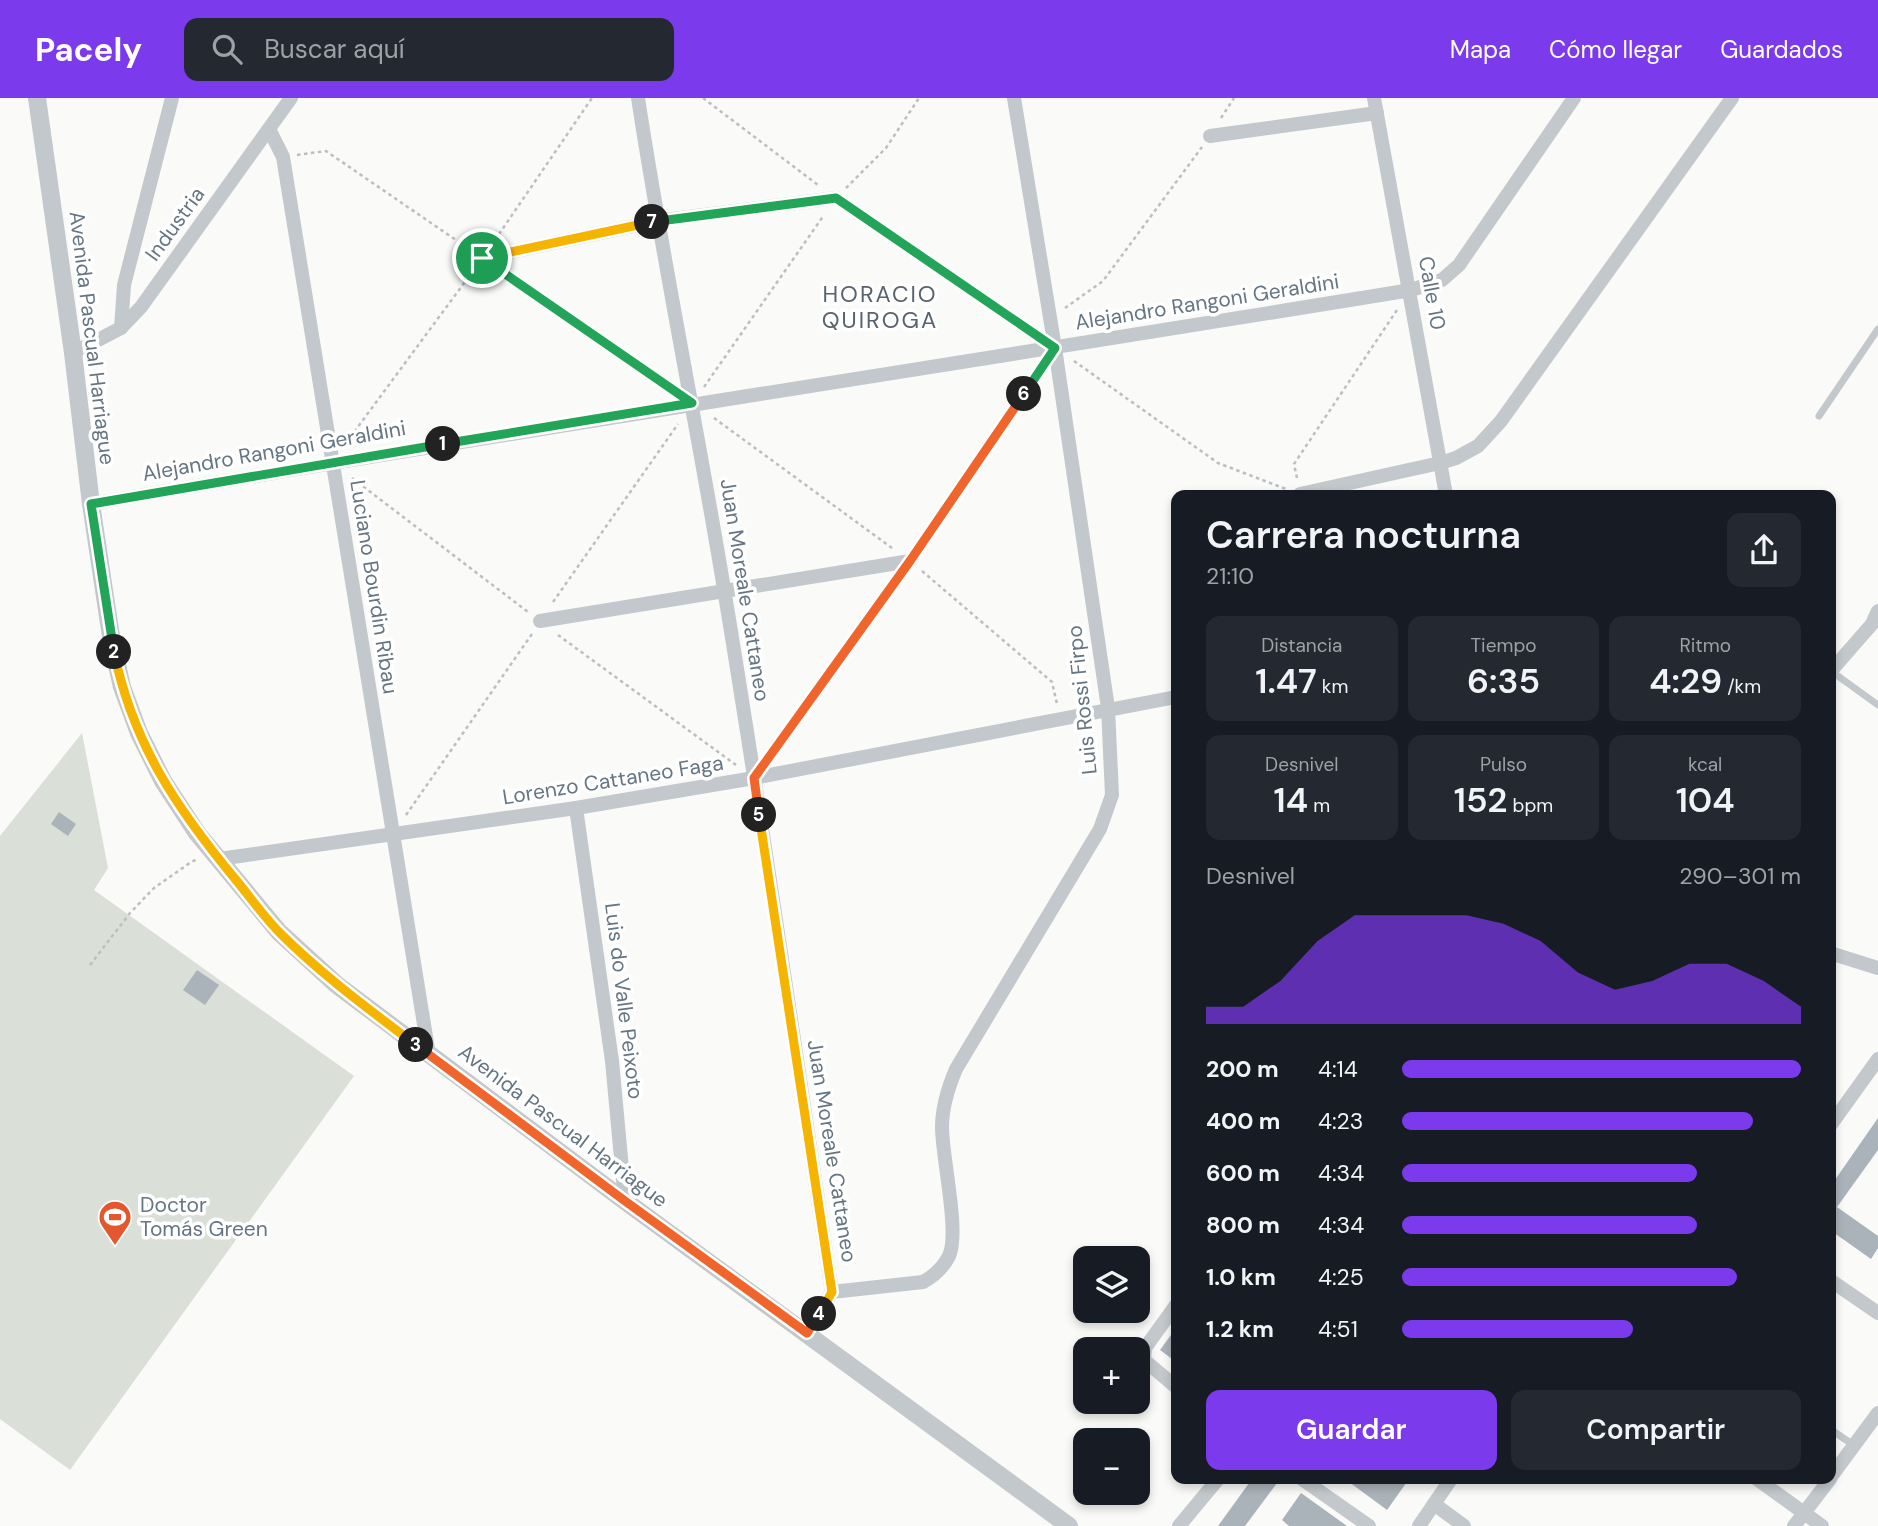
<!DOCTYPE html>
<html lang="es">
<head>
<meta charset="utf-8">
<style>
	body { margin:0; font-family:"DM Sans",sans-serif; background:#242831; color:#f1f3f6; height:100vh; display:flex; flex-direction:column; font-size:26px; white-space:nowrap }
	* { box-sizing:border-box; margin:0 }
	p { font-size:23px; color:#9ea1a6 }
	.icon { flex:none; width:38px; height:38px; fill:none; stroke:currentColor; stroke-width:2; stroke-linecap:round; stroke-linejoin:round }
	.map { position:relative; flex:1; overflow:hidden }
	.drawer { position:absolute; left:1171px; top:392px; width:665px; height:994px; display:flex; flex-direction:column; background:#171b24; border-radius:14px; box-shadow:0 4px 10px #0003 }
	.drawer>* { flex:none }
	.tools { position:absolute; left:1073px; top:1148px; display:grid; gap:14px }
	.tools a { display:grid; place-items:center; width:77px; height:77px; border-radius:14px; background:#171b24; box-shadow:0 4px 10px #0003; font-size:35px }
	.pin { position:absolute; display:grid; place-items:center; width:60px; height:60px; color:#fff; margin:-30px; border:4px solid #fff; border-radius:50%; box-shadow:0 2px 7px #0007 }
	.km { position:absolute; width:35px; height:35px; margin:-18px; border-radius:50%; background:#222; color:#fff; font-size:19px; line-height:35px; text-align:center }
	.round { display:grid; place-items:center; flex:none; width:74px; height:74px; border-radius:14px; background:#242831 }
	.summary { display:flex; align-items:center; justify-content:space-between; height:119px; padding:0 35px }
	h1 { font-size:38px; font-weight:600; line-height:52px }
	.figures { display:grid; grid-template-columns:repeat(3,1fr); gap:10px; height:119px; padding:7px 35px }
	.figures div { display:grid; align-content:center; border-radius:14px; background:#242831; text-align:center }
	.figures b { font-size:35px; font-weight:600 }
	.figures small { font-size:19px; font-weight:400 }
	.figures p { font-size:19px }
	.chart { height:196px; padding:14px 35px }
	.chart p { display:flex; justify-content:space-between }
	.chart svg { width:100%; height:126px; margin-top:7px; fill:#7c3aed; opacity:.7 }
	.primary-button { display:flex; gap:14px; margin-top:auto; padding:14px 35px }
	.primary-button a { flex:1; height:80px; border-radius:14px; background:#7c3aed; color:#fff; font-size:28px; font-weight:600; line-height:80px; text-align:center }
	.primary-button a+a { background:#242831; color:#f1f3f6 }
	ul { padding:0 35px; list-style:none; font-size:23px }
	li { display:grid; grid-template-columns:112px 84px 1fr; align-items:center; height:52px }
	li i { height:18px; border-radius:9px; background:#7c3aed }
	header { display:flex; align-items:center; gap:42px; box-sizing:border-box; height:98px; padding:0 35px; background:#7c3aed; color:#fff }
	header strong { font-size:33px }
	nav { display:flex; gap:38px; margin-inline-start:auto; font-size:24px }
	.search { width:490px; height:63px; background:#242831; display:flex; align-items:center; gap:18px; box-sizing:border-box; padding:0 24px; border-radius:14px; color:#9ea1a6; font-size:26px }
	.map>svg:first-child { display:block }
	.green { fill:#dadfd7 }
	.building { fill:#aab3b9 }
	.lines { fill:none; stroke-linecap:round; stroke-linejoin:round }
	.path { stroke:#bbbfc2; stroke-width:2.5; stroke-dasharray:3.5 3.5; stroke-linecap:butt }
	.service { stroke:#c3c8cc; stroke-width:7 }
	.minor { stroke:#c3c8cc; stroke-width:14 }
	.tertiary { stroke:#c3c8cc; stroke-width:18 }
	.split-1-casing { stroke:#fff; stroke-width:14 }
	.split-2-casing { stroke:#fff; stroke-width:14 }
	.split-3-casing { stroke:#fff; stroke-width:14 }
	.split-4-casing { stroke:#fff; stroke-width:14 }
	.split-5-casing { stroke:#fff; stroke-width:14 }
	.split-6-casing { stroke:#fff; stroke-width:14 }
	.split-7-casing { stroke:#fff; stroke-width:14 }
	.split-8-casing { stroke:#fff; stroke-width:14 }
	.split-1 { stroke:#22a559; stroke-width:9 }
	.split-2 { stroke:#22a559; stroke-width:9 }
	.split-3 { stroke:#f5b400; stroke-width:9 }
	.split-4 { stroke:#f0652b; stroke-width:9 }
	.split-5 { stroke:#f5b400; stroke-width:9 }
	.split-6 { stroke:#f0652b; stroke-width:9 }
	.split-7 { stroke:#22a559; stroke-width:9 }
	.split-8 { stroke:#f5b400; stroke-width:9 }
	.labels { text-anchor:middle; stroke-width:7; stroke-linejoin:round; paint-order:stroke }
	.street-label { font-size:21px; fill:#657683; stroke:#fff }
	.poi-label { font-size:21px; fill:#657683; stroke:#fff; text-anchor:start }
	.neighbourhood-label { font-size:23px; letter-spacing:2px; fill:#57646e; stroke:#fff }
</style>
</head>
<body>
<header>
<strong>Pacely</strong>
<div class="search"><svg class="icon" aria-label="search" viewBox="0 0 24 24"><circle cx="10" cy="10" r="6"/><path d="M15 15l6 6"/></svg>Buscar aquí</div>
<nav><a>Mapa</a><a>Cómo llegar</a><a>Guardados</a></nav>
</header>
<div class="map">
<svg width="1878" height="1428" viewBox="0 0 1878 1428">
	<rect width="100%" height="100%" fill="#fafaf8"/>
	<polygon class="green" points="82,635 108,770 94,792 354,978 70,1372 0,1321 0,738"/>
	<g class="building">
		<polygon points="59,714 76,726 68,738 51,726"/>
		<polygon points="197,872 219,887 205,907 183,892"/>
		<polygon points="1878,1020 1878,1052 1837,1109 1878,1138 1878,1150 1871,1161 1830,1132 1830,1089"/>
		<polygon points="1176,1230 1176,1264 1160,1252"/>
		<polygon points="1252,1381 1280,1381 1245,1428 1218,1428"/>
		<polygon points="1345,1381 1409,1381 1387,1412"/>
		<polygon points="1301,1395 1347,1428 1289,1428 1282,1422"/>
	</g>
	<g class="lines">
		<g class="path">
			<polyline points="703,0 818,87"/>
			<polyline points="1221,20 1234,0"/>
			<polyline points="297,57 326,53 469,151"/>
			<polyline points="846,90 886,50 919,0"/>
			<polyline points="849,109 1034,235"/>
			<polyline points="495,142 592,0"/>
			<polyline points="501,173 674,292"/>
			<polyline points="1065,210 1103,183 1202,49"/>
			<polyline points="1074,263 1218,365 1286,391"/>
			<polyline points="704,289 824,117"/>
			<polyline points="714,320 892,450"/>
			<polyline points="346,345 473,173"/>
			<polyline points="352,380 528,514"/>
			<polyline points="1297,380 1294,366 1397,212"/>
			<polyline points="919,451 1043,268"/>
			<polyline points="922,473 1052,584 1057,606"/>
			<polyline points="553,504 678,326"/>
			<polyline points="558,537 736,667"/>
			<polyline points="767,661 897,482"/>
			<polyline points="406,717 532,536"/>
			<polyline points="90,867 130,815 154,790 191,764 198,761"/>
		</g>
		<g class="service">
			<polyline points="1819,318 1878,231"/>
			<polyline points="1831,573 1878,607"/>
			<polyline points="1830,1331 1855,1348"/>
		</g>
		<g class="minor">
			<path d="M638 0C663 164 697 327 724 491 763 725 796 959 832 1194L807 1235"/>
			<polyline points="1374,0 1446,397"/>
			<polyline points="269,31 283,59 429,957"/>
			<polyline points="1210,38 1377,15"/>
			<polyline points="483,160 657,123 836,100"/>
			<polyline points="121,230 124,187 172,0"/>
			<polyline points="73,255 121,230 141,209 291,0"/>
			<polyline points="1300,396 1440,365 1456,360 1478,348 1501,323 1732,0"/>
			<path d="M91 406C530 330 971 264 1411 192L1442 182 1459 167 1574 0"/>
			<polyline points="540,523 910,463"/>
			<polyline points="1830,574 1872,526 1878,513"/>
			<polyline points="576,710 612,963 625,1103"/>
			<polyline points="219,761 576,710 754,680 1176,599"/>
			<polyline points="1830,855 1878,870"/>
			<polyline points="1830,1028 1878,961"/>
			<polyline points="1830,1182 1878,1215"/>
			<path d="M832 1194 923 1184C934 1178 943 1170 949 1158 960 1135 942 1059 942 1029 942 1008 948 990 956 971L1100 731 1112 697 1108 610 1055 250 1014 0"/>
			<polyline points="1176,1207 1145,1250 1144,1262 1176,1289"/>
			<polyline points="1830,1380 1878,1315"/>
			<polyline points="1302,1381 1369,1428"/>
			<polyline points="1757,1381 1822,1428"/>
			<polyline points="1434,1406 1464,1428"/>
			<polyline points="1179,1428 1218,1381"/>
			<polyline points="1419,1428 1451,1381"/>
			<polyline points="1794,1428 1830,1381"/>
		</g>
		<polyline class="tertiary" points="37,0 73,255 91,406 112,545 122,589 139,635 163,683 197,735 279,834 337,887 625,1103 1069,1428"/>
	</g>
	<g class="lines">
		<defs>
			<polyline id="split-1" points="443,346 692,305 482,160"/>
			<polyline id="split-2" points="114,554 91,406 443,346"/>
			<path id="split-3" d="M114 554C133 646 177 711 236 782 251 800 264 819 280 835 322 877 370 912 416 947"/>
			<polyline id="split-4" points="416,947 625,1103 807,1235 819,1216"/>
			<polyline id="split-5" points="759,717 832,1194 819,1216"/>
			<polyline id="split-6" points="759,717 754,680 910,463 1024,296"/>
			<polyline id="split-7" points="652,124 836,100 1055,250 1024,296"/>
			<polyline id="split-8" points="482,160 652,124"/>
		</defs>
		<use href="#split-1" class="split-1-casing"/>
		<use href="#split-2" class="split-2-casing"/>
		<use href="#split-3" class="split-3-casing"/>
		<use href="#split-4" class="split-4-casing"/>
		<use href="#split-5" class="split-5-casing"/>
		<use href="#split-6" class="split-6-casing"/>
		<use href="#split-7" class="split-7-casing"/>
		<use href="#split-8" class="split-8-casing"/>
		<use href="#split-1" class="split-1"/>
		<use href="#split-2" class="split-2"/>
		<use href="#split-3" class="split-3"/>
		<use href="#split-4" class="split-4"/>
		<use href="#split-5" class="split-5"/>
		<use href="#split-6" class="split-6"/>
		<use href="#split-7" class="split-7"/>
		<use href="#split-8" class="split-8"/>
	</g>
	<defs>
		<symbol id="stadium-pin" viewBox="-11 -11 22 30"><path d="M0 17L-7.5 6A9.5 9.5 0 1 1 7.5 6Z" fill="#e4572e" stroke="#fff"/><path d="M0-5a6.5 5 0 1 0 0 10a6.5 5 0 1 0 0-10ZM-3.5-1.8h7v3.6h-7Z" fill="#fff"/></symbol>
	</defs>
	<g fill-rule="evenodd">
		<use href="#stadium-pin" x="96" y="1100" width="38" height="52"/>
	</g>
	<g class="labels">
		<g class="street-label">
			<text transform="translate(175 126) rotate(-54)" y="7">Industria</text>
			<text transform="translate(1432 195) rotate(80)" y="7">Calle 10</text>
			<text transform="translate(1207 204) rotate(-9)" y="7">Alejandro Rangoni Geraldini</text>
			<text transform="translate(92 240) rotate(83)" y="7">Avenida Pascual Harriague</text>
			<text transform="translate(274 353) rotate(-10)" y="7">Alejandro Rangoni Geraldini</text>
			<text transform="translate(374 489) rotate(81)" y="7">Luciano Bourdin Ribau</text>
			<text transform="translate(745 492) rotate(81)" y="7">Juan Moreale Cattaneo</text>
			<text transform="translate(1082 602) rotate(-96)" y="7">Luis Rossi Firpo</text>
			<text transform="translate(613 682) rotate(-9)" y="7">Lorenzo Cattaneo Faga</text>
			<text transform="translate(624 903) rotate(83)" y="7">Luis do Valle Peixoto</text>
			<text transform="translate(563 1028) rotate(37)" y="7">Avenida Pascual Harriague</text>
			<text transform="translate(832 1053) rotate(81)" y="7">Juan Moreale Cattaneo</text>
		</g>
		<g class="poi-label">
			<text x="140" y="1114">Doctor<tspan x="140" dy="24">Tomás Green</tspan></text>
		</g>
		<g class="neighbourhood-label">
			<text x="880" y="204">HORACIO<tspan x="880" dy="26">QUIROGA</tspan></text>
		</g>
	</g>
</svg>
<div class="tools">
<a><svg class="icon" aria-label="layers" viewBox="0 0 24 24"><path d="M12 4l9 5-9 5-9-5zM3 14l9 5 9-5"/></svg></a>
<a>+</a>
<a>−</a>
</div>
<div class="pin" style="left:482px;top:160px;background:#1e9e55"><svg class="icon" aria-label="arrive" viewBox="0 0 24 24"><path d="M6 21V4h12l-3 4 3 4H6"/></svg></div>
<b class="km" style="left:443px;top:346px">1</b>
<b class="km" style="left:114px;top:554px">2</b>
<b class="km" style="left:416px;top:947px">3</b>
<b class="km" style="left:819px;top:1216px">4</b>
<b class="km" style="left:759px;top:717px">5</b>
<b class="km" style="left:1024px;top:296px">6</b>
<b class="km" style="left:652px;top:124px">7</b>
<section class="drawer">
<div class="summary"><div><h1>Carrera nocturna</h1><p>21:10</p></div><a class="round"><svg class="icon" aria-label="share" viewBox="0 0 24 24"><path d="M12 15V3M7 8l5-5 5 5M5 13v7h14v-7"/></svg></a></div>
<div class="figures">
<div><p>Distancia</p><b>1.47<small> km</small></b></div>
<div><p>Tiempo</p><b>6:35</b></div>
<div><p>Ritmo</p><b>4:29<small> /km</small></b></div>
</div>
<div class="figures">
<div><p>Desnivel</p><b>14<small> m</small></b></div>
<div><p>Pulso</p><b>152<small> bpm</small></b></div>
<div><p>kcal</p><b>104</b></div>
</div>
<div class="chart"><p><span>Desnivel</span>290–301 m</p>
<svg viewBox="0 0 160 44" preserveAspectRatio="none"><path d="M0 44V38L10 38L20 29L30 15L40 6L50 6L60 6L70 6L80 9L90 15L100 26L110 32L120 29L130 23L140 23L150 29L160 38V44z"/></svg>
</div>
<ul>
<li><b>200 m</b>4:14<i style="width:100%"></i></li>
<li><b>400 m</b>4:23<i style="width:88%"></i></li>
<li><b>600 m</b>4:34<i style="width:74%"></i></li>
<li><b>800 m</b>4:34<i style="width:74%"></i></li>
<li><b>1.0 km</b>4:25<i style="width:84%"></i></li>
<li><b>1.2 km</b>4:51<i style="width:58%"></i></li>
</ul>
<div class="primary-button"><a>Guardar</a><a>Compartir</a></div>
</section>
</div>
</body>
</html>
